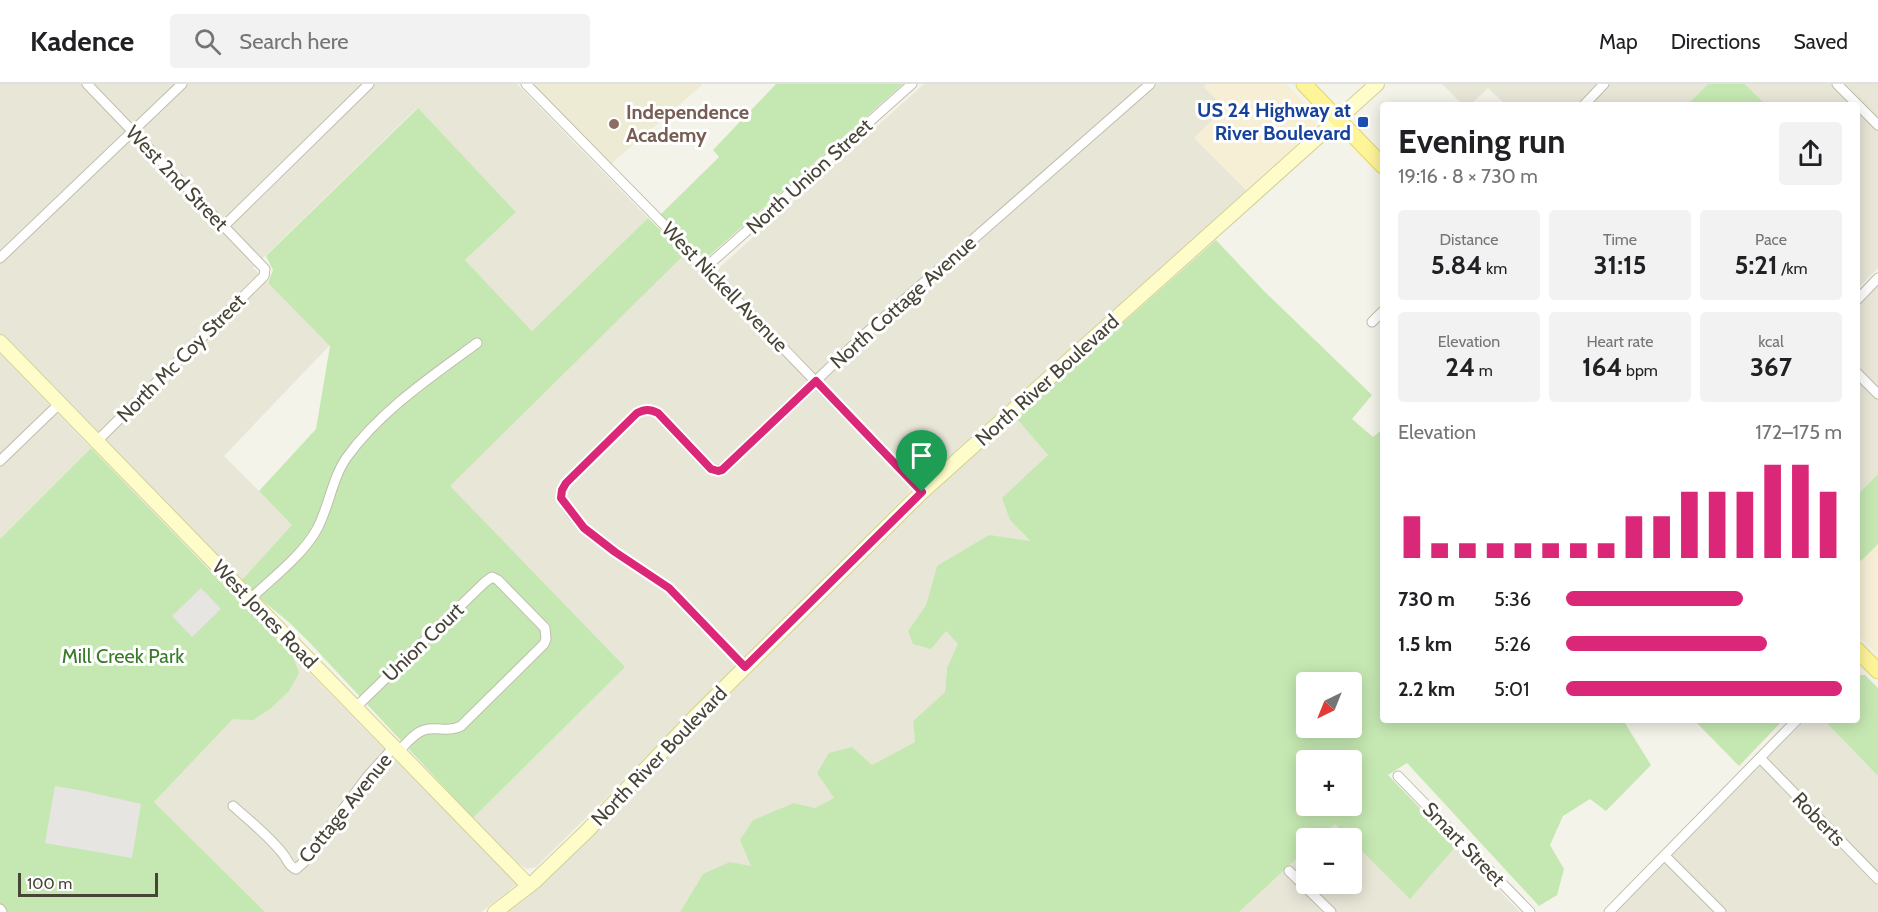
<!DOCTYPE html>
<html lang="en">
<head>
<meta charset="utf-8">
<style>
	body { margin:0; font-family:Cabin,sans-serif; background:#f2f2f2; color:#202124; height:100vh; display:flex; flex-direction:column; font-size:22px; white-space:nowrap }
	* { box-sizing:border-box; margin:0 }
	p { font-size:20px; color:#757577 }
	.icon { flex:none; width:33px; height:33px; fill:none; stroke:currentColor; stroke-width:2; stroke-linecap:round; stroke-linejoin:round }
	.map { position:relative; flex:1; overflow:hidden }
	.sheet { position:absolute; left:1380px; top:18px; width:480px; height:621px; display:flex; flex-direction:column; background:#fff; border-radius:6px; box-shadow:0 3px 15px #0003 }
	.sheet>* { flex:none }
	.needle { width:39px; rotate:223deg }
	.fabs { position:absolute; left:1296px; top:588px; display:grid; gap:12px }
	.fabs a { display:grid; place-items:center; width:66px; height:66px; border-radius:6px; background:#fff; box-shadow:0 3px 15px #0003; font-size:30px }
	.scale { position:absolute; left:18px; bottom:15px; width:140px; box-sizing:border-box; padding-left:6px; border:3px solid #484537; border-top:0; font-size:16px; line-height:21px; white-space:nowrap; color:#484537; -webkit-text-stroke:4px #fff; paint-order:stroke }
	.pin { position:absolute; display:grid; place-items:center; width:51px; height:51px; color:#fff; margin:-62px -26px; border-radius:50% 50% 50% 0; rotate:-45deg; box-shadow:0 0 6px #0007 }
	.pin .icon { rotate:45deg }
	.round { display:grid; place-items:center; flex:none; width:63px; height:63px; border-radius:6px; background:#f2f2f2 }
	.head { display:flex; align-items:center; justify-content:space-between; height:102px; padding:0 18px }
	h1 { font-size:33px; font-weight:700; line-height:45px }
	.stats { display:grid; grid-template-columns:repeat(3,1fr); gap:9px; height:102px; padding:6px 18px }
	.stats div { display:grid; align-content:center; border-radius:6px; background:#f2f2f2; text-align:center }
	.stats b { font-size:26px; font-weight:700 }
	.stats small { font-size:16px; font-weight:400 }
	.stats p { font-size:16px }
	.chart { height:168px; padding:12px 18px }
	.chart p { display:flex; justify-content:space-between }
	.chart svg { width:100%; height:108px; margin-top:6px; stroke:#db2777; stroke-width:6 }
	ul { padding:0 18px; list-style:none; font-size:20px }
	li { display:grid; grid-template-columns:96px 72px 1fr; align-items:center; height:45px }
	li i { height:15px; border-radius:8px; background:#db2777 }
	header { display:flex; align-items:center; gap:36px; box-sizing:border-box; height:84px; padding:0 30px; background:#fff; border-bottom:2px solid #e0e0e0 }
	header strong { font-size:28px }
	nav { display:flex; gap:33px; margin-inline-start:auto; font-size:21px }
	.search { width:420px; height:54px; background:#f2f2f2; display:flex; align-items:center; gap:15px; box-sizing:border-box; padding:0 21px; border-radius:6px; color:#757577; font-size:22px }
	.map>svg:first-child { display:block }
	.residential { fill:#e8e6d7 }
	.commercial { fill:#f6eed5 }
	.education { fill:#edebd3 }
	.green { fill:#c5e8b2; fill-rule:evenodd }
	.parking { fill:#e6e5e1 }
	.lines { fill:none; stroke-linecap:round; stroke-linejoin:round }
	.street-casing { stroke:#c0bdac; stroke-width:11 }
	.secondary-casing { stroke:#d4d099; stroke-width:16 }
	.primary-casing { stroke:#e4d768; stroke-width:17 }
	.street { stroke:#fff; stroke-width:9 }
	.secondary { stroke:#fefcc9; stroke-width:14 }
	.primary { stroke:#fef599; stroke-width:15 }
	.route-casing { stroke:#fff; stroke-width:12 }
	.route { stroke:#db2777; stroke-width:8 }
	.transit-dot { fill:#1a4fb4; stroke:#fff; stroke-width:2 }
	.education-dot { fill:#8d6e63; stroke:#fff; stroke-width:2 }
	.labels { text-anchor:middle; stroke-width:6; stroke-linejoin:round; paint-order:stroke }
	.transit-label { font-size:20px; font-weight:bold; fill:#164399; stroke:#fff; text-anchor:end }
	.education-label { font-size:20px; font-weight:bold; fill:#785e54; stroke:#fff; text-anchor:start }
	.street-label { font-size:20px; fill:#484537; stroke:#fff }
	.park-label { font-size:20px; fill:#397b2a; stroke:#fff }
</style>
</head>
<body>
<header>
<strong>Kadence</strong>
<div class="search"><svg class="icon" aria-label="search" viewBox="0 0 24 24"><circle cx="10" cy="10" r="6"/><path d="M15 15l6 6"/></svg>Search here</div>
<nav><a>Map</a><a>Directions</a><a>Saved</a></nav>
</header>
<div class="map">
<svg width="1878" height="828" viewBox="0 0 1878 828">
	<rect width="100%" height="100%" fill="#f4f3e9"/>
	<g class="residential">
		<polygon points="0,0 517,0 648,134 532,247 465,176 516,128 417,24 253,184 330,261 224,372 293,441 240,498 0,252"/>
		<polygon points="924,0 1206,0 1204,3 1225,24 1194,54 1247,107 927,393 918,392 909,387 722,193 718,187 720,183"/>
		<polygon points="1442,0 1708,0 1687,21 1592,21 1585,14 1578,21 1506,21 1488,4 1470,21 1463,21"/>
		<polygon points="1745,0 1878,0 1878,184 1857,205 1857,21 1766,21"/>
		<polygon points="685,170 798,285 907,399 910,405 908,410 680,641 536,783 527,785 517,779 473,734 624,583 449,402"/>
		<polygon points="1878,199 1878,390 1857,411 1857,220"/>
		<polygon points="0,270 91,364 0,455"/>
		<polygon points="1016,334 1048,371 1010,436 1030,458 937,482 926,521 908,547 946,547 959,560 947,584 945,608 913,637 915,658 872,681 835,714 815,724 794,719 752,782 703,790 680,828 508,828 528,813 742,597 920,420"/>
		<polygon points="293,572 517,800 481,828 265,828 154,718 233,635 299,589"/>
		<polygon points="1805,636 1824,636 1878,692 1878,828 1617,828"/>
		<polygon points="1388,691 1520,828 1239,828 1306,766 1306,800 1352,800 1352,754 1319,754"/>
	</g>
	<g class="commercial">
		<polygon points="1206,0 1286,0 1314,30 1316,37 1315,43 1311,50 1247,107 1194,54 1225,24 1204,3"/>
		<polygon points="1878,460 1878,571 1857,550 1857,473 1861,476"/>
	</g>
	<polygon class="education" points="532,0 703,0 611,80"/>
	<g class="green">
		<polygon points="776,0 903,0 709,172 703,173 660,131 719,73 713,66"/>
		<polygon points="1708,0 1745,0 1766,21 1687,21"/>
		<polygon points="418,24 516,128 465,176 532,247 648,134 685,170 450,402 625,583 473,734 310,559 291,540 240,498 292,441 259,407 316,345 330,262 268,199 273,186 266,172"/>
		<path d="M1216 156 1264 207 1372 311 1352 335 1373 353 1383 345V636H1623L1651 681 1606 727 1590 715 1563 732 1550 761 1564 785 1557 811 1539 822 1407 679 1388 691 1456 762 1410 815 1352 757V754H1349L1335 740 1319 754H1306V766L1239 828H680L703 790 730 778 751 782 740 756 753 736 794 719 815 724 834 714 817 689 829 669 852 663 872 681 915 658 913 637 945 608 947 584 958 560 946 547 931 565 913 560 908 547 926 521 937 482 989 451 1030 457 1010 436 1002 414 1048 371 1016 334ZM1306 598H1352V644H1306ZM1306 676H1352V722H1306Z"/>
		<polygon points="91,364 293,572 299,589 289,607 270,625 253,636 233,635 154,718 265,828 0,828 0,455"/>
		<polygon points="1878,390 1878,460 1861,477 1857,473 1857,411"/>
		<polygon points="1857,591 1865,591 1878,604 1878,692 1824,636 1857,636"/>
		<polygon points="1694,636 1783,636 1739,682"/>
	</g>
	<g class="parking">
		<polygon points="201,504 221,525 192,553 172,532"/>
		<polygon points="55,702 84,707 141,720 132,774 45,759"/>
	</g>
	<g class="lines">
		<defs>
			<g id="street">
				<polyline points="87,0 265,185 264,192 96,358"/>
				<polyline points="526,0 679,156 922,408"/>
				<polyline points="1837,0 1878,41"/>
				<polyline points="1584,21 1604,0"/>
				<polyline points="224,142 369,0"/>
				<polyline points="0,174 182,0"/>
				<polyline points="705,184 912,0"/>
				<polyline points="1857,216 1878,194"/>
				<polyline points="1372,238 1383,227"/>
				<polyline points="1857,289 1878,310"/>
				<polyline points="0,377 59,320"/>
				<path d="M250 515C271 495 303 471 317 445 329 423 332 394 347 373 380 327 432 292 477 259"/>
				<path d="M745 583 669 504 615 468 584 444 572 430 561 414 562 406 566 399 637 329C645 325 650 325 658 329L711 385 722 386 863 252 1150 0"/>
				<path d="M355 624 485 498 492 493 498 496 545 544 546 555 544 560 461 642C449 649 437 642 424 646 414 649 405 661 398 668"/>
				<polyline points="1760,674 1878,795"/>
				<polyline points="1398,692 1530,828"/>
				<path d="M233 722C250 737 269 752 283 770 288 776 288 782 296 785L304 778 367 693 394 663"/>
				<polyline points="1665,772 1721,828"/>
				<polyline points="1289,787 1331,828"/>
				<polyline points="0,825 2,828"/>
				<polyline points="1609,828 1797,636"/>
			</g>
			<g id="secondary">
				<polyline points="0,258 529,802"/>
				<polyline points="495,828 534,798 587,747 695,633 922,408 1377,0"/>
			</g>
			<g id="primary">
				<polyline points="1304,0 1383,82"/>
				<polyline points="1857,566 1878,587"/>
			</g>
		</defs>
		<use href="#street" class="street-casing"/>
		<use href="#secondary" class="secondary-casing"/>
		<use href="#primary" class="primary-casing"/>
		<use href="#street" class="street"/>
		<use href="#secondary" class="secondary"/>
		<use href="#primary" class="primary"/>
	</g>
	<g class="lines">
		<defs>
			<path id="route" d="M816 297 922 408 745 583 669 504 615 468 584 444 561 414 562 406 566 399 637 329C645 325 650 325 658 329L711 385 718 387 722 386Z"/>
		</defs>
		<use href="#route" class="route-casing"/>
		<use href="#route" class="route"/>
	</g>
	<rect class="transit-dot" x="1357" y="32" width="12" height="12" rx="3"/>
	<circle class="education-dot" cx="614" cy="40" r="6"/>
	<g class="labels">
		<g class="transit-label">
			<text x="1351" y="33">US 24 Highway at<tspan x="1351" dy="23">River Boulevard</tspan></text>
		</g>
		<g class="education-label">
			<text x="626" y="35">Independence<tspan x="626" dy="23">Academy</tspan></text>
		</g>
		<g class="street-label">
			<text transform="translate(809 92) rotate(-42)" y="7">North Union Street</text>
			<text transform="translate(177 94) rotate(46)" y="7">West 2nd Street</text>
			<text transform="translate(725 203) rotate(46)" y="7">West Nickell Avenue</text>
			<text transform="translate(903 218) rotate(-42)" y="7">North Cottage Avenue</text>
			<text transform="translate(181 274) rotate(-45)" y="7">North Mc Coy Street</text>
			<text transform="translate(1047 296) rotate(-42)" y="7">North River Boulevard</text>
			<text transform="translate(265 530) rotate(46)" y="7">West Jones Road</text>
			<text transform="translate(423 558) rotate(-44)" y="7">Union Court</text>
			<text transform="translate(659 672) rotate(-46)" y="7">North River Boulevard</text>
			<text transform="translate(345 724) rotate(-51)" y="7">Cottage Avenue</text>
			<text transform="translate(1819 735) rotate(46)" y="7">Roberts</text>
			<text transform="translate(1464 760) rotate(46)" y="7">Smart Street</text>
		</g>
		<g class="park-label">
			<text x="123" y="579">Mill Creek Park</text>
		</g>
	</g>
</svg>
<div class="fabs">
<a><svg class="needle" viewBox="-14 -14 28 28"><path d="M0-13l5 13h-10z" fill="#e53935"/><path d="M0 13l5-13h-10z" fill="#757577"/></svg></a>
<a>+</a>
<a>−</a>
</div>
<div class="scale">100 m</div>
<div class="pin" style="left:922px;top:408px;background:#1e9e55"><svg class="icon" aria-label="arrive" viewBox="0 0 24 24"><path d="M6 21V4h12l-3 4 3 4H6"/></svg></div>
<section class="sheet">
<div class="head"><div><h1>Evening run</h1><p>19:16 · 8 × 730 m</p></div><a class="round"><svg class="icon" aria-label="share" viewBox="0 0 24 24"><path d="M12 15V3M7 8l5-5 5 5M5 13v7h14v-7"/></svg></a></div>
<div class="stats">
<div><p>Distance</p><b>5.84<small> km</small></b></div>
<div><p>Time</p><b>31:15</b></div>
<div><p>Pace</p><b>5:21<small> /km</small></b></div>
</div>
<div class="stats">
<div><p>Elevation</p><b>24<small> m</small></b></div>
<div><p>Heart rate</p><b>164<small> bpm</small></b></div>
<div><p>kcal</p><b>367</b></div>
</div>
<div class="chart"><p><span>Elevation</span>172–175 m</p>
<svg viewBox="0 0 160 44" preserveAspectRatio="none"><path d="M5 44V27M15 44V38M25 44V38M35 44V38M45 44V38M55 44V38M65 44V38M75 44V38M85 44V27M95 44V27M105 44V17M115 44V17M125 44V17M135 44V6M145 44V6M155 44V17"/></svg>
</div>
<ul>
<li><b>730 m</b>5:36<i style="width:64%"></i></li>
<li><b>1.5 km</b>5:26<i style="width:73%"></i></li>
<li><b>2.2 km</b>5:01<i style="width:100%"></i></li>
</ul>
</section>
</div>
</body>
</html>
